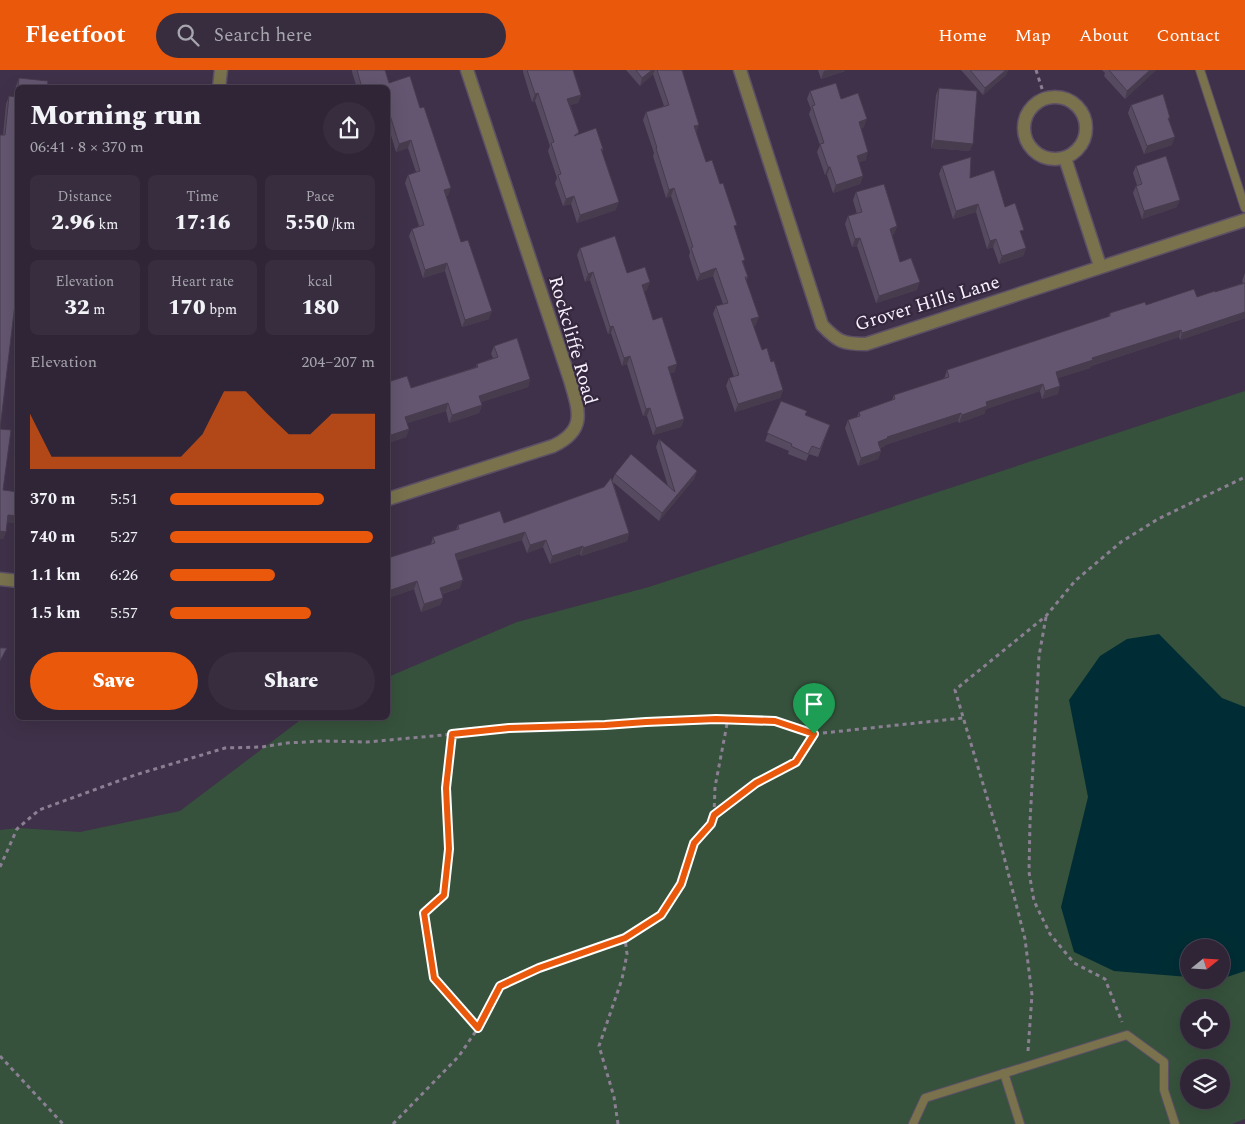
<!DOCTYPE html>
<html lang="en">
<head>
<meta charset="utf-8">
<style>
	body { margin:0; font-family:Spectral,serif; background:#372d3f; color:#f1f3f6; height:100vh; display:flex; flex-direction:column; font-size:19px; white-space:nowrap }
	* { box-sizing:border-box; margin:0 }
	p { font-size:16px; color:#a7a5ad }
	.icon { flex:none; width:28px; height:28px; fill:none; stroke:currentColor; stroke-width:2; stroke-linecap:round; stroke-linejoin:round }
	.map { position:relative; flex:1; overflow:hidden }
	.sheet { position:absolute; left:15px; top:15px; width:375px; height:635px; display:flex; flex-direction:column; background:#2f2537; border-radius:8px; box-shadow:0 5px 20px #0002,0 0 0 1px #4a4252 }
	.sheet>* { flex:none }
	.needle { width:32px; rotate:72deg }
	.controls { position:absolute; left:1180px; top:869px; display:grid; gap:10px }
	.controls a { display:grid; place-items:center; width:50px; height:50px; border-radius:50%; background:#2f2537; box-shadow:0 5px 20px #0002,0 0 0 1px #4a4252; font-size:25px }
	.pin { position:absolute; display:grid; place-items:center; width:42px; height:42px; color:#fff; margin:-51px -21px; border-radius:50% 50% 50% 0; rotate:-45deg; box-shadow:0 0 5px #0007 }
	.pin .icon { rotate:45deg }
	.round { display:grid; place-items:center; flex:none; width:52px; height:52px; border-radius:26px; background:#372d3f }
	.overview { display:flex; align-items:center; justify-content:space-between; height:85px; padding:0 15px }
	h1 { font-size:28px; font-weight:800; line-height:38px }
	.metrics { display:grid; grid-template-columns:repeat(3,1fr); gap:8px; height:85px; padding:5px 15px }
	.metrics div { display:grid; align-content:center; border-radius:8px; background:#372d3f; text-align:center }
	.metrics b { font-size:21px; font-weight:800 }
	.metrics small { font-size:14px; font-weight:400 }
	.metrics p { font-size:14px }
	.chart { height:140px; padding:10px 15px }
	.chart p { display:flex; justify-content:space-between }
	.chart svg { width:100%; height:90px; margin-top:5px; fill:#ea580c; opacity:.7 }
	.button { display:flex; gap:10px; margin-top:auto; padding:10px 15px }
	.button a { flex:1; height:58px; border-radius:30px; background:#ea580c; color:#fff; font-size:20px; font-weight:800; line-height:58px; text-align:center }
	.button a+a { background:#372d3f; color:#f1f3f6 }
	ul { padding:0 15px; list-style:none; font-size:16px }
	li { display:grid; grid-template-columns:80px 60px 1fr; align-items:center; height:38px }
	li i { height:12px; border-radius:6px; background:#ea580c }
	header { display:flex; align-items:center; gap:30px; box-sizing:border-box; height:70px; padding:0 25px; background:#ea580c; color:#fff }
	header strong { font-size:24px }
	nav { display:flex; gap:28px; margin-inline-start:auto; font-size:18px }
	.search { width:350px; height:45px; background:#372d3f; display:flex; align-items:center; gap:12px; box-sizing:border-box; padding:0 18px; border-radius:28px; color:#a7a5ad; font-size:19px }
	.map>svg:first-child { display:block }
	.green { fill:#36523c; fill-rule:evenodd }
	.water { fill:#002d35 }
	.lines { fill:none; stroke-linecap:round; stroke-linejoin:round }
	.lane-casing { stroke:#5d5066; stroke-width:10 }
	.street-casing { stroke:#5d5066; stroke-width:15 }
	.path { stroke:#8b7f93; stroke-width:3; stroke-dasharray:4 4; stroke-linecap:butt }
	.lane { stroke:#79724d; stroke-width:8 }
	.street { stroke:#79724d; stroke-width:12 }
	.wall { fill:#564a60 }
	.shaded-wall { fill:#463c4e }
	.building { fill:#645670; stroke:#463c4e }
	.route-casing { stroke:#fff; stroke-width:10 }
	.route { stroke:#ea580c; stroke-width:6 }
	.labels { text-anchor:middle; stroke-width:4.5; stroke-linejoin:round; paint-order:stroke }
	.street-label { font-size:19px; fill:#f8f1fe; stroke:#34273e }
</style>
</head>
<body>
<header>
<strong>Fleetfoot</strong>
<div class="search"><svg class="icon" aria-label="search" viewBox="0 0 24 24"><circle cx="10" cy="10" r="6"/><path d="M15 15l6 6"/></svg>Search here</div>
<nav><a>Home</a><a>Map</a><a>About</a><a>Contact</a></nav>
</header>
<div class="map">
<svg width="1245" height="1054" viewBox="0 0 1245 1054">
	<rect width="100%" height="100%" fill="#3f3149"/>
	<path class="green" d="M1245 321V1049L1232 1054H0V760L18 758 80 762 180 741 303 648H388V607L517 552 649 517ZM1189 878H1221V910H1189ZM1189 938H1221V970H1189ZM1189 998H1221V1030H1189Z"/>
	<polygon class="water" points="1159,564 1222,628 1245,637 1245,901 1221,909 1221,878 1189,878 1189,907 1114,901 1074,882 1061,837 1088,727 1069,630 1100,586 1127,569"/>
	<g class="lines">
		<defs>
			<g id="lane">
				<polyline points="1200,0 1245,138"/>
				<polyline points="1004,1003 1020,1054"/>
				<polyline points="913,1054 925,1028 1127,965 1164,992 1164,1020 1175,1054"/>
			</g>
			<g id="street">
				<path d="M740 0 822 255C838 272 843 274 866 274L1245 150"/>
				<polyline points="219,18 221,0"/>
				<circle cx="1055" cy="58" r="31"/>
				<polyline points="1065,88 1100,196"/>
				<path d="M388 429 553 376C587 360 579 341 570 310L467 0"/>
				<polyline points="0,509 18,511"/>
			</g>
		</defs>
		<use href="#lane" class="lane-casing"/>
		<use href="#street" class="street-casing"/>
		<g class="path">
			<polyline points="1036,0 1045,28"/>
			<polyline points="1046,547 1039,586 1030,752 1029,802 1034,831 1050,864 1074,893 1105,909 1122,952"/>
			<polyline points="452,664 446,718 449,779 444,825 423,843 433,908 478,958"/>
			<polyline points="714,745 715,717 728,649"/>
			<polyline points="0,797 17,759 39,740 135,705 225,678 262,677 287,673 323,671 367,672 509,659 605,655 646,651 716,649 775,651 814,664"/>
			<polyline points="1028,981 1032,925 1025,869 1000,771 955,620 1046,546 1075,511 1121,472 1158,449 1245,407"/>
			<polyline points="0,986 63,1054"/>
			<polyline points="393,1054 459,986 478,958 500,916 539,898 625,868 661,845 681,814 694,773 711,754 714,745 756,713 796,692 814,664 963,648"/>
			<polyline points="618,1054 614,1027 599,976 622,909 627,884 625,868"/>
		</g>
		<use href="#lane" class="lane"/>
		<use href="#street" class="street"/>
	</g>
	<g class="wall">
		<polygon points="352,0 385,0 389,13 448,126 446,126 461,172 489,249 462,257 445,201 423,208 409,166 412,159 419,156 405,113 408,105 416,102 408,78 396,82 388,55 388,18 357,18 352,2"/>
		<polygon points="523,0 573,0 581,25 578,33 570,35 579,62 578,64 603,79 602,82 616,140 577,153 571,134 563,136 555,113 557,108 548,81 550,76 535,31 532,32 523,2"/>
		<polygon points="626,0 682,0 696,63 706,92 735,159 744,195 748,207 746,210 756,255 753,256 762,280 771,292 783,320 780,328 735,342 726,316 729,308 734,307 713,244 716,236 723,234 713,206 697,211 689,186 690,182 671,126 666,128 653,86 654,83 643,50 646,42 664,36 653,4 640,16"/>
		<polygon points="818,0 845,0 845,1 821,9"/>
		<polygon points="961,0 1008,0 1006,5 983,25"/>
		<polygon points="1102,0 1156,0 1125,29 1104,6 1105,3"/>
		<polygon points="19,8 18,18 18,243 14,242 0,359 3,420 7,453 6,462 3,469 0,469 0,65 3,65 6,34 9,26 14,27 16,16"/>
		<polygon points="939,18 970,81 931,78 936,25"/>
		<polygon points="810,21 841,29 864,57 861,58 866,90 859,92 863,106 860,114 833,123 827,105 825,105 817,82 820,75 809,44 811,39 807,29"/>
		<polygon points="1131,35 1170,48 1169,50 1172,75 1144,84 1128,43"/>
		<polygon points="942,96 970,108 1005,137 1022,166 1026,178 1023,186 999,194 993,177 987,179 976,142 953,149 939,104"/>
		<polygon points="1136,96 1177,137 1142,149 1133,123 1136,116 1137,115 1133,103"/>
		<polygon points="856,122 897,156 894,164 892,165 900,192 917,220 876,233 857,176 852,177 845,154 848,146 857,144 853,130"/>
		<polygon points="580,178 627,203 647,220 644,221 653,250 675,302 670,303 684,349 681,357 653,365 647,346 643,346 627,294 622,296 611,263 608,264 590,210 585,212 577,185"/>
		<polygon points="1245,203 1245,248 1180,270 1179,267 1091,296 1090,298 1058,308 1058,324 1042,329 1040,321 986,339 984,344 959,353 958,351 885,375 885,376 880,378 881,381 878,389 858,396 845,358 848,350 857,347 859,342 892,330 894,325 944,309 947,300 1108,247 1110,243 1146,235 1197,227 1215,222 1243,213 1242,211"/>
		<polygon points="517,268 530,309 528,317 481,332 482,335 479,343 449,353 446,341 407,353 409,359 406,367 388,373 388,312 407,306 411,318 476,297 477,294 493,288 491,284 494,276"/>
		<polygon points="781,331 805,345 830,355 818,387 809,384 806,391 788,384 789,381 765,371"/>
		<polygon points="659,369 697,401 694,409 659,451 613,412 629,463 627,471 581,486 580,484 550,494 543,477 527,483 522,470 457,490 460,518 442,524 443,528 440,535 421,542 414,519 388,528 431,474 433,467 456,460 458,455 504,453 604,417 612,411 615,404 668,416 656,377"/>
		<polygon points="18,582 18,617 16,617 16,586"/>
	</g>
	<g class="shaded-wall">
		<polygon points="652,0 655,0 653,4 640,16 642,8"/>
		<polygon points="827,0 845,0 845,1 821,9 824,1"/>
		<polygon points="1006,0 1008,0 1006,5 983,25 985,18"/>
		<polygon points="1150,0 1156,0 1125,29 1127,21"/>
		<polygon points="538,23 535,31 532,32 535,24"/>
		<polygon points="581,25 578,33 565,37 567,29"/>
		<polygon points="867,49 864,57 856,60 859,52"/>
		<polygon points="699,55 696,63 694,56"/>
		<polygon points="1175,67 1172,75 1144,84 1147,76"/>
		<polygon points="411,70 408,78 396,82 399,74"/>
		<polygon points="934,70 973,74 970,81 931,78"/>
		<polygon points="868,82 866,90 854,94 857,86"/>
		<polygon points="828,97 830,97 827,105 825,105"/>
		<polygon points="863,106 860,114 833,123 836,115"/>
		<polygon points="451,118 448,126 441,128 444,120"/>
		<polygon points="674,118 671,126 666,128 669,120"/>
		<polygon points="574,126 571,134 563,136 566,129"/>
		<polygon points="1180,130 1177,137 1142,149 1144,141"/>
		<polygon points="619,132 616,140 577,153 580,145"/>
		<polygon points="978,134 976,142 953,149 956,141"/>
		<polygon points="897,156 894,164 887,166 890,159"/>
		<polygon points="860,168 857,176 852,177 855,169"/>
		<polygon points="996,169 993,177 987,179 990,171"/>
		<polygon points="1026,178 1023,186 999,194 1002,186"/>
		<polygon points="447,193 445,201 423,208 425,200"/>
		<polygon points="716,198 713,206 697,211 700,204"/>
		<polygon points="593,202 590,210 585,212 588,204"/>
		<polygon points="650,212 647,220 639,223 642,215"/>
		<polygon points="920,212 917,220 876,233 879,226"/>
		<polygon points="15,234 18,235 18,243 13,242"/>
		<polygon points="492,241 489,249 462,257 465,250"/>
		<polygon points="1245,242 1245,248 1180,270 1182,263"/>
		<polygon points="759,247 756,255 748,257 751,249"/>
		<polygon points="613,256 611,263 608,264 610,257"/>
		<polygon points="1181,260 1179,267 1091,296 1090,298 1053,310 1056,302 1092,288"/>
		<polygon points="630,286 627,294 622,296 624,288"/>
		<polygon points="677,294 675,302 665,305 668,297"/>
		<polygon points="530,309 528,317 476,334 479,326"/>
		<polygon points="1043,314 1040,321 986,339 984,344 959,353 962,345 986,332"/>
		<polygon points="1060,316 1058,324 1042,329 1045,321"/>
		<polygon points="783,320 780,328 735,342 738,334"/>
		<polygon points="448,333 446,341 402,355 405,347"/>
		<polygon points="482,335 479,343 449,353 452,345"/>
		<polygon points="650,338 647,346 643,346 646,339"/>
		<polygon points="961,343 958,351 885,375 885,376 875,379 878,372 887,367"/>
		<polygon points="684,349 681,357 653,365 656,358"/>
		<polygon points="409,359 406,367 388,373 388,366"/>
		<polygon points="881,381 878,389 858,396 861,388"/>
		<polygon points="697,401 694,409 659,451 662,443"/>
		<polygon points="8,445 18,446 18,454 5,452"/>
		<polygon points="0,461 6,462 3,469 0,469"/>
		<polygon points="525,462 522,470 452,492 455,484"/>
		<polygon points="629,463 627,471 581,486 583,478"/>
		<polygon points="546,470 543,477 527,483 530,475"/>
		<polygon points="583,476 580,484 550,494 552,486"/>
		<polygon points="463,510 460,518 437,525 440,518"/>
		<polygon points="417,511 414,519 388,528 388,521"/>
		<polygon points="443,528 440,535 421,542 424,534"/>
	</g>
	<g class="building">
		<polygon points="357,0 385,0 389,13 410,6 420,38 424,37 451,118 444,120 461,172 468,170 492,241 465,250 447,193 425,200 412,159 424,155 408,105 420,101 411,70 399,74 389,42 388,42 388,18 362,18"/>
		<polygon points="527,0 573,0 581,25 567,29 579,62 574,66 596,58 603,79 601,79 619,132 580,145 574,126 566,129 558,105 561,104 551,73 554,72 538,23 535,24"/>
		<polygon points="636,0 652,0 642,8"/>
		<polygon points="657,0 682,0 699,55 694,56 706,92 712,90 720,114 723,113 737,155 734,156 745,190 742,191 748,207 745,207 759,247 751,249 762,280 767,278 771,292 774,291 783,320 738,334 729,308 739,305 716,236 728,233 716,198 700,204 691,178 693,177 674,118 669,120 656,78 657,78 646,42 669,35"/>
		<polygon points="970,0 1006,0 985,18"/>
		<polygon points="1109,0 1150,0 1127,21"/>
		<polygon points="19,8 48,11 47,18 18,18"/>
		<polygon points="836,13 841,29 858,23 867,49 859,52 868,82 857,86 863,106 836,115 830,97 828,97 820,74 824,73 812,36 815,35 810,21"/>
		<polygon points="312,14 313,18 302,18"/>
		<polygon points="18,18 18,235 15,234 0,359 11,360 3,420 18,422 18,446 8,445 6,462 0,461 0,65 5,65 9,26 16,27"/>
		<polygon points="939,18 977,21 973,74 934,70"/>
		<polygon points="1163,24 1170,48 1168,48 1175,67 1147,76 1131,35"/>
		<polygon points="1166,86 1180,130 1144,141 1136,116 1142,114 1136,96"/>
		<polygon points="971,87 970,108 994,100 1005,137 1015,133 1024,160 1020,161 1026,178 1002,186 996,169 990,171 978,134 956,141 942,96"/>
		<polygon points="884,114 897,156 890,159 900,192 911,188 920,212 879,226 860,168 855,169 848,146 862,142 856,122"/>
		<polygon points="615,166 627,203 645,197 650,212 642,215 653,250 662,247 677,294 668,297 684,349 656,358 650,338 646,339 630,286 624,288 613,256 610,257 593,202 588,204 580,178"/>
		<polygon points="1245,213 1245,242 1182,263 1181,260 1092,288 1093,290 1056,302 1060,316 1045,321 1043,314 986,332 987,336 962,345 961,343 887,367 888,368 878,372 881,381 861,388 848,350 860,346 859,342 895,329 894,325 949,307 947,300 1110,246 1110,243 1145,232 1146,235 1194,219 1197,227 1215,221 1215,222"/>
		<polygon points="517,268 530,309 479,326 482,335 452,345 448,333 405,347 409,359 388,366 388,312 407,306 411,318 478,297 477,294 498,287 494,276"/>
		<polygon points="781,331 807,341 805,345 830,355 820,379 812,376 808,384 791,376 792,374 767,363"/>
		<polygon points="659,369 697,401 662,443 615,404 631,384 675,422"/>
		<polygon points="611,408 629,463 583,478 583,476 552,486 546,470 530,475 525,462 455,484 463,510 440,518 443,528 424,534 417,511 388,521 388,488 435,473 433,467 459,459 458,455 500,441 504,453 604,417"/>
		<polygon points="0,578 7,578 0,591"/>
	</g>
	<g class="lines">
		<defs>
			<polygon id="route" points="716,649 775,651 814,664 796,692 756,713 714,745 711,754 694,773 681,814 661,845 625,868 539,898 500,916 478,958 434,908 424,843 444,825 449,779 446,718 452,664 509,658 605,655 646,652"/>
		</defs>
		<use href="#route" class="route-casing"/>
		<use href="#route" class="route"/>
	</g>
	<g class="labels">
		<g class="street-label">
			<text transform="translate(927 232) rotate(-17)" y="7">Grover Hills Lane</text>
			<text transform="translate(574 270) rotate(74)" y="7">Rockcliffe Road</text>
		</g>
	</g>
</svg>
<div class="controls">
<a><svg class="needle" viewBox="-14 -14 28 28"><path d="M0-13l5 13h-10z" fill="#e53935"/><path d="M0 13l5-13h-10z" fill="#a7a5ad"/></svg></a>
<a><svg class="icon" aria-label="locate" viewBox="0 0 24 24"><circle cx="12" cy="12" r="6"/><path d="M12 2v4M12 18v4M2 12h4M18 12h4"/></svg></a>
<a><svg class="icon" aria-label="layers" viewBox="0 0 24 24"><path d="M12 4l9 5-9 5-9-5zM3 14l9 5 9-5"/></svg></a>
</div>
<div class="pin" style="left:814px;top:664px;background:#1e9e55"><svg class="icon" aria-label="arrive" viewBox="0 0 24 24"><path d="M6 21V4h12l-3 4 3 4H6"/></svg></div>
<section class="sheet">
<div class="overview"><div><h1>Morning run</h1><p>06:41 · 8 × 370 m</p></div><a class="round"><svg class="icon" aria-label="share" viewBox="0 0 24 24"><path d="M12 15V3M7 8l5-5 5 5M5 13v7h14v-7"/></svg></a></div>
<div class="metrics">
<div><p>Distance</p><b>2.96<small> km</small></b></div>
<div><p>Time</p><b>17:16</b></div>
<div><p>Pace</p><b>5:50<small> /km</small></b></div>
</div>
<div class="metrics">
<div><p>Elevation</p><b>32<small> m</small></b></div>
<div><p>Heart rate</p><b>170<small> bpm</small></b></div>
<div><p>kcal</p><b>180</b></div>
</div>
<div class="chart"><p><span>Elevation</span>204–207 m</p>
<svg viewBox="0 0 160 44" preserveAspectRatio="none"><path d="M0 44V17L10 38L20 38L30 38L40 38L50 38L60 38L70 38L80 27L90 6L100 6L110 17L120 27L130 27L140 17L150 17L160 17V44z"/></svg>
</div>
<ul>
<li><b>370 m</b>5:51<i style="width:75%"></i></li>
<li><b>740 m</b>5:27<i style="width:99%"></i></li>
<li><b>1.1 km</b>6:26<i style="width:51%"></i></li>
<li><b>1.5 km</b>5:57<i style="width:69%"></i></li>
</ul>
<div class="button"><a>Save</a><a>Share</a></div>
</section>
</div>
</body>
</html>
